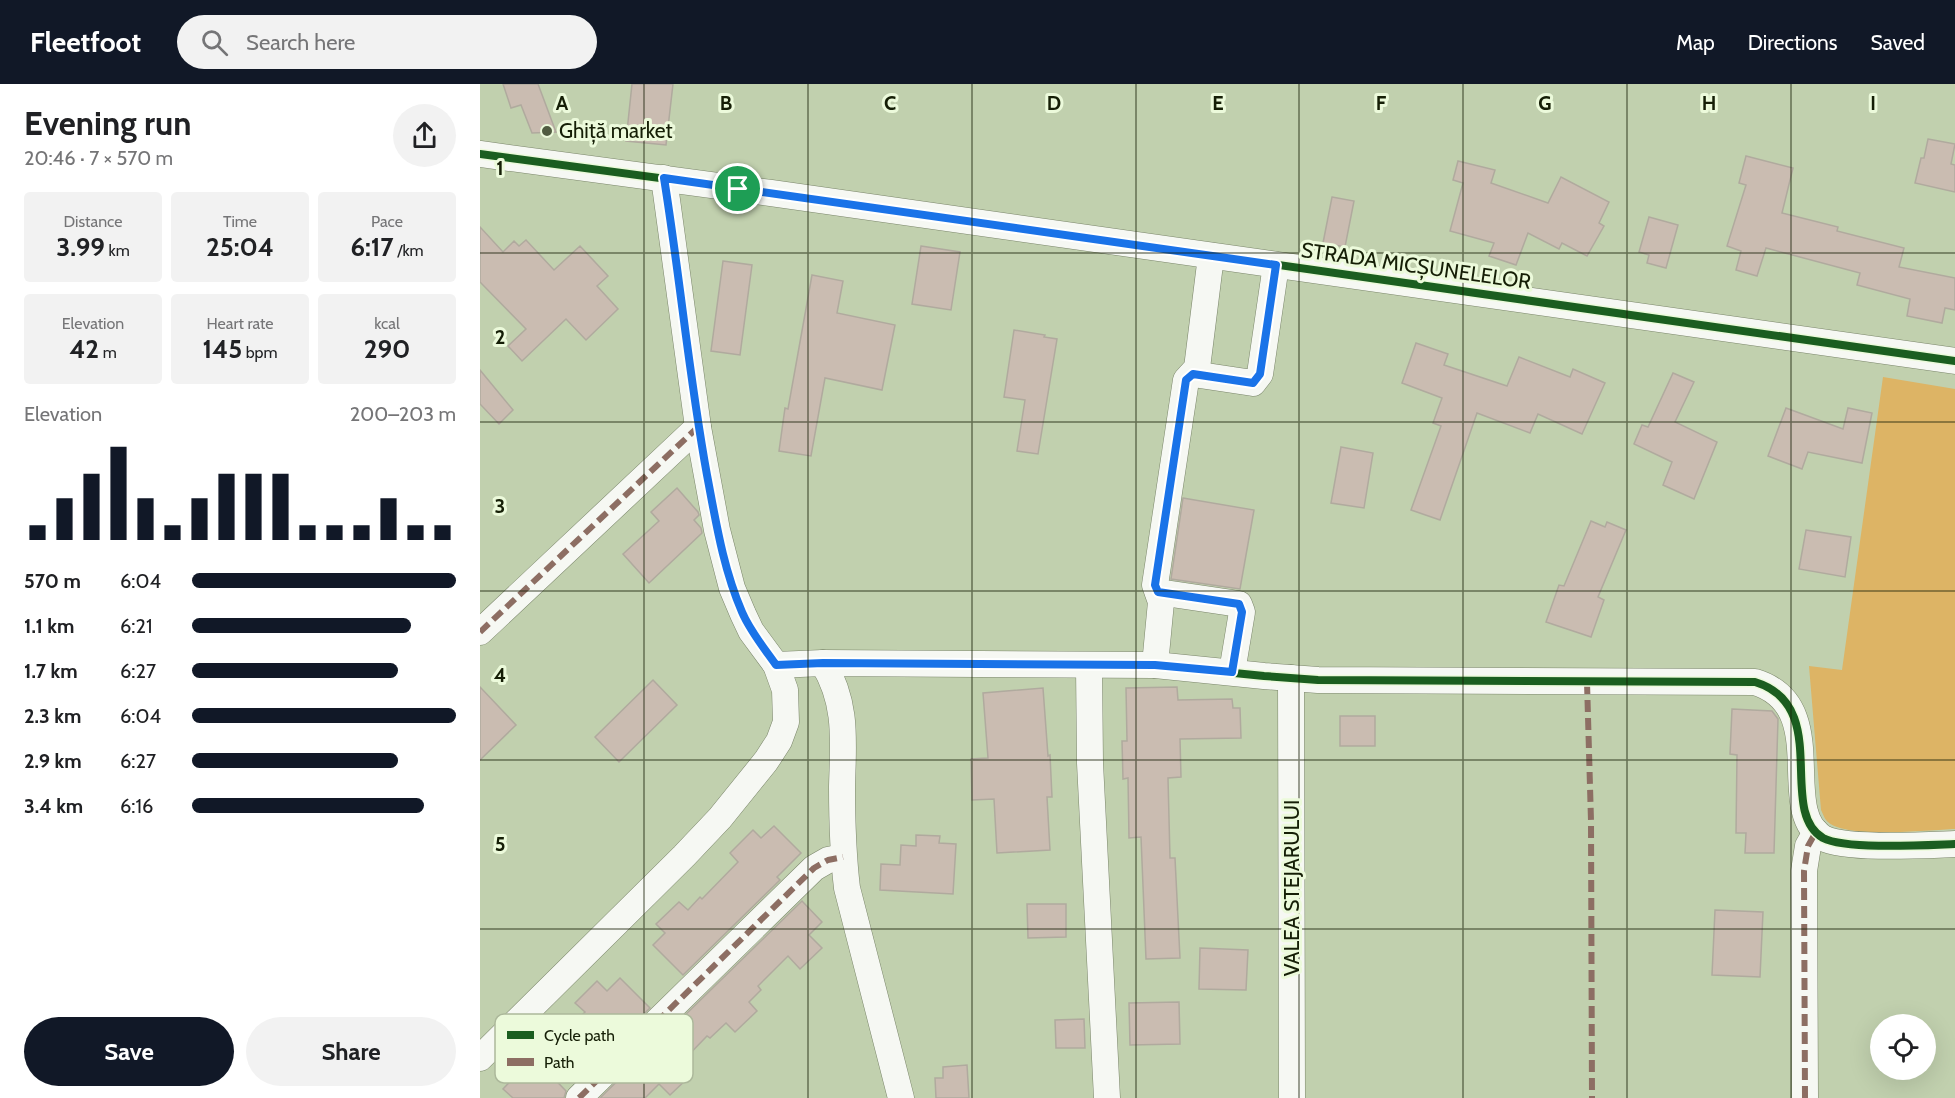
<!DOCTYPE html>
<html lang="en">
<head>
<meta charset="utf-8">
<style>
	body { margin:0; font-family:Cabin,sans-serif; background:#f2f2f2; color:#202124; height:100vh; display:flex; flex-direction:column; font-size:22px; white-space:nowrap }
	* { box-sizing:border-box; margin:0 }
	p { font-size:20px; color:#757577 }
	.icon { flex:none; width:33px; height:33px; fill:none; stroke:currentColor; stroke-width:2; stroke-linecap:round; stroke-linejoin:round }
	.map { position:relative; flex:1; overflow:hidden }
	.drawer { display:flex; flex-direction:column; background:#fff; width:480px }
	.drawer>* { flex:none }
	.controls { position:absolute; left:1390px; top:930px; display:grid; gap:12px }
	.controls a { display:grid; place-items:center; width:66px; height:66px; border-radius:50%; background:#fff; box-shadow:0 6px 24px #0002; font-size:30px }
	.pin { position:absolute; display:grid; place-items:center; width:51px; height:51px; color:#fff; margin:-26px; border:3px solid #fff; border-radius:50%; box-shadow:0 2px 6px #0007 }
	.round { display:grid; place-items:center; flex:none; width:63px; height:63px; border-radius:32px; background:#f2f2f2 }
	.summary { display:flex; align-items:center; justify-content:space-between; height:102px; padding:0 24px }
	h1 { font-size:33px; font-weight:700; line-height:45px }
	.metrics { display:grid; grid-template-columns:repeat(3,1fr); gap:9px; height:102px; padding:6px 24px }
	.metrics div { display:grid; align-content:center; border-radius:6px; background:#f2f2f2; text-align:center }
	.metrics b { font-size:26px; font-weight:700 }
	.metrics small { font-size:16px; font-weight:400 }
	.metrics p { font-size:16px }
	.chart { height:168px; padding:12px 24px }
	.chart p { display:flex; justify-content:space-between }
	.chart svg { width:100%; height:108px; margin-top:6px; stroke:#111827; stroke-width:6 }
	.button { display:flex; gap:12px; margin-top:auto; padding:12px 24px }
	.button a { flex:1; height:69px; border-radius:36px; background:#111827; color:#fff; font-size:24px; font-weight:700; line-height:69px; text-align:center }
	.button a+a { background:#f2f2f2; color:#202124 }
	ul { padding:0 24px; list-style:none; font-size:20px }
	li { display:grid; grid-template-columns:96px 72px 1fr; align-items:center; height:45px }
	li i { height:15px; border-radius:8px; background:#111827 }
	header { display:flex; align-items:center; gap:36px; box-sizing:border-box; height:84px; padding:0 30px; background:#111827; color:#fff }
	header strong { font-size:28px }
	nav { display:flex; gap:33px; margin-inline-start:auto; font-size:21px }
	.search { width:420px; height:54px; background:#f2f2f2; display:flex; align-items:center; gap:15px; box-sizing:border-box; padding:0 21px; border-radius:33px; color:#757577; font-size:22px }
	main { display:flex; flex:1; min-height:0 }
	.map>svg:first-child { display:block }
	.green { fill:#ddb465 }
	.building { fill:#cabcb1; stroke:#b0aa9e; stroke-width:1.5 }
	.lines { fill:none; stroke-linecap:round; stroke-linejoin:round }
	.minor-casing { stroke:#7a856a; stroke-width:27 }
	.minor { stroke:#f6f8f3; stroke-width:26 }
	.quiet { stroke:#8d6e63; stroke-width:6; stroke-dasharray:12 6; stroke-linecap:butt }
	.cycleway-casing { stroke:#ecfadb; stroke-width:11 }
	.cycleway { stroke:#1b5e20; stroke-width:8 }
	.route-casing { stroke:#fff; stroke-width:12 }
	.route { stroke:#1a73e8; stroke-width:8 }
	.grid { fill:none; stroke:#151e06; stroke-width:1.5; stroke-opacity:0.55 }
	.poi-dot { fill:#515c41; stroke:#ecfadb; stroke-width:2 }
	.labels { text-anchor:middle; stroke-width:6; stroke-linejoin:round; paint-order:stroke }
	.poi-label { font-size:21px; fill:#151e06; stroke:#ecfadb; text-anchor:start }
	.street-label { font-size:21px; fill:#151e06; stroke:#ecfadb }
	.key { fill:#ecfadb; stroke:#acb89b; stroke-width:1.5 }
	.key-label { font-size:16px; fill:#151e06 }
	.grid-label { font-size:20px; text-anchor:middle; font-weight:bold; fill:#151e06; stroke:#ecfadb; stroke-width:6; stroke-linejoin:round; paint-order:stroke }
</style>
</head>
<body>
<header>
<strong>Fleetfoot</strong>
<div class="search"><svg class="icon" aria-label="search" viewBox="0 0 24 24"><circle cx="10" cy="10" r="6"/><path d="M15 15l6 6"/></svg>Search here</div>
<nav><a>Map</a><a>Directions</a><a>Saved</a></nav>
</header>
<main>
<section class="drawer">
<div class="summary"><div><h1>Evening run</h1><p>20:46 · 7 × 570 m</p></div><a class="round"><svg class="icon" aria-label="share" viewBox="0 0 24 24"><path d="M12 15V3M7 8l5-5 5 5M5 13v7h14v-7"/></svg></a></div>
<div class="metrics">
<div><p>Distance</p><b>3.99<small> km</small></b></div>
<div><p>Time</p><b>25:04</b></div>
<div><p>Pace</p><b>6:17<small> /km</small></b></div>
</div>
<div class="metrics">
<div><p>Elevation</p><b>42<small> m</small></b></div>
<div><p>Heart rate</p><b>145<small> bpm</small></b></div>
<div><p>kcal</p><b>290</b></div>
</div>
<div class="chart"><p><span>Elevation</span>200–203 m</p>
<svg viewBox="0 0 160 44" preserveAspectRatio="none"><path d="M5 44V38M15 44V27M25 44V17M35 44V6M45 44V27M55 44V38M65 44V27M75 44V17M85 44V17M95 44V17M105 44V38M115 44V38M125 44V38M135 44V27M145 44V38M155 44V38"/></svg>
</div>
<ul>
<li><b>570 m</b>6:04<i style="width:100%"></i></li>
<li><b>1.1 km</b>6:21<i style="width:83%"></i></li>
<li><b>1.7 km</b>6:27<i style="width:78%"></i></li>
<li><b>2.3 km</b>6:04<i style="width:100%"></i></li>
<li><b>2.9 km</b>6:27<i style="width:78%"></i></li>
<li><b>3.4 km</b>6:16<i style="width:88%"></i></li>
</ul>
<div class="button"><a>Save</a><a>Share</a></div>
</section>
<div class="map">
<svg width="1475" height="1014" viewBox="0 0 1475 1014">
	<rect width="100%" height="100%" fill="#c1d0ae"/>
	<path class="green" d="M1403 293 1475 305V745C1450 746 1366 755 1348 738 1345 736 1343 730 1341 726L1329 582 1362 586Z"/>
	<g class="building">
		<polygon points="23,0 58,0 76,48 52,49 41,21 31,24"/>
		<polygon points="152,0 193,0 186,61 146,57"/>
		<polygon points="1448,55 1475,60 1471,80 1475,81 1475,108 1435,99 1441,74 1444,74"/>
		<polygon points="1266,72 1313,84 1302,129 1358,143 1357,147 1424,164 1419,183 1475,194 1475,226 1465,224 1462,239 1427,232 1430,215 1377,201 1380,189 1286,164 1277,192 1256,186 1261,167 1247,162 1266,101 1259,99"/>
		<polygon points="978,77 1015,86 1011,99 1068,119 1081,93 1129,118 1119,139 1124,142 1107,172 1082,159 1079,165 1048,149 1036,181 1009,172 1014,159 970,147 983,99 973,96"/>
		<polygon points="852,113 874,117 865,163 843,159"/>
		<polygon points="1169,133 1198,141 1186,184 1167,179 1169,171 1159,168"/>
		<polygon points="0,143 23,168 34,157 39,162 46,156 74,186 100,162 128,192 117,202 138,225 106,256 86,235 42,277 28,262 46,245 0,198"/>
		<polygon points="441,162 480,168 471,226 432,220"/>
		<polygon points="243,177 272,181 260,271 231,267"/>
		<polygon points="332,191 363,197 357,229 415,241 402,306 345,294 331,372 299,367 305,324 308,325"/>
		<polygon points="534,246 565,251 564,253 577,255 558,370 537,367 545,316 524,313"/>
		<polygon points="936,259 968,270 964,281 1027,302 1039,273 1090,293 1093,285 1125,299 1102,350 1058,330 1050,349 997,329 960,436 931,426 961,342 953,339 962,314 922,299"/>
		<polygon points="0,286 33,326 19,340 0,320"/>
		<polygon points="1193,289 1214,298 1195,338 1237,358 1214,415 1183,401 1192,378 1154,360 1162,341 1168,343"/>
		<polygon points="1306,324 1363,345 1368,324 1392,329 1382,379 1328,368 1322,385 1288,372"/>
		<polygon points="861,363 893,369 884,424 851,419"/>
		<polygon points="197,404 218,428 219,431 214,436 221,444 222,449 169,499 143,470 179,437 171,428"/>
		<polygon points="703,414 774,426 760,505 691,495"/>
		<polygon points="1111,437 1125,443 1127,438 1146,446 1118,513 1124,516 1111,553 1066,538 1079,501 1084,502"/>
		<polygon points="1326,446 1371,453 1365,493 1319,485"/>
		<polygon points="173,596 197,621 139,678 115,653"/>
		<polygon points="0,603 36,641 0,676"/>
		<polygon points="697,603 698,616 752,615 753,624 760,624 761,654 700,655 701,693 688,694 690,774 695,774 700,874 666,875 661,753 649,754 648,694 643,695 642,657 647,657 646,604"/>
		<polygon points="563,604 568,672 570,671 572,713 567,713 570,766 517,769 514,715 492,716 491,675 508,674 503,609"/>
		<polygon points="1252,625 1292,627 1298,635 1294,769 1265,769 1266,749 1256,749 1257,671 1250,670"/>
		<rect x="860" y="632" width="35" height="30"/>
		<polygon points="294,742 321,769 297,793 300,796 203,891 173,861 185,849 176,840 199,818 208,826 220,813 222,815 258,778 250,769 273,746 281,754"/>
		<polygon points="436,751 460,752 459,759 476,760 473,810 400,806 401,780 420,781 421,761 436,762"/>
		<polygon points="322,817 342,838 329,851 342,864 320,885 308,872 278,902 281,906 269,918 277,927 255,948 246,939 230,954 227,952 199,981 210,992 190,1011 179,1000 165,1014 120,1014"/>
		<polygon points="547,820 586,820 586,853 548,854"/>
		<polygon points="1235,826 1283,828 1280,893 1232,891"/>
		<polygon points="720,864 768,866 766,906 719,905"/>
		<polygon points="140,894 170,924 122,970 93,940 105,928 95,919 117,897 127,907"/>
		<polygon points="699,918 700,960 650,961 649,919"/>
		<polygon points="604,935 605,964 576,964 575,936"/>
		<polygon points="58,978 86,1007 84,1014 33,1014 23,1005 43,984 47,988"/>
		<polygon points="487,981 489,1014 456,1014 455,994 463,994 463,983"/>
	</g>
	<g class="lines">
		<defs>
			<g id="minor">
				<polyline points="0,70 291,109 1475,277"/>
				<polyline points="713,290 773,299 780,290 796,181"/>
				<polyline points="678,508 759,520 762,528 752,588"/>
				<polyline points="0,548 218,343"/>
				<path d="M343 579C368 620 363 658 362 703 362 737 363 770 367 804L421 1014"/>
				<path d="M296 581 343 579 675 581 784 592 838 596 1275 598C1353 622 1296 726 1343 754 1366 766 1447 761 1475 760"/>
				<polyline points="675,581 681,518 675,501 706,296 717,284 731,172"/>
				<polyline points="609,582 610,679 627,1014"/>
				<polyline points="811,594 812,1014"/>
				<polyline points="0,974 204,772 240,734 286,677 299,657 306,638 305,606 296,581 271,547 263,530 252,504 237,446 218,343 184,94"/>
				<polyline points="99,1014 334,784 348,776 363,773"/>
				<polyline points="1325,1014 1324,787 1328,762 1336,748"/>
			</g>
		</defs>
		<use href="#minor" class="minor-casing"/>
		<use href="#minor" class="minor"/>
		<g class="quiet">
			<polyline points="0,548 218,343"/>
			<polyline points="1107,598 1111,737 1112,1014"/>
			<polyline points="99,1014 334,784 348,776 363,773"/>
			<polyline points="1325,1014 1324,787 1328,762 1336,748"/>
		</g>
		<defs>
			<g id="cycleway">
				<polyline points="0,70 291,109 1475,277"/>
				<path d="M296 581 343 579 675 581 784 592 838 596 1275 598C1353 622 1296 726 1343 754 1366 766 1447 761 1475 760"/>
			</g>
		</defs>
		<use href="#cycleway" class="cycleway-casing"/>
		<use href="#cycleway" class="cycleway"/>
	</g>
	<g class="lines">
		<defs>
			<path id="route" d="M184 94 796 181 780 290 773 299 713 290 706 296 675 501 678 508 759 520 762 528 752 588 675 581 343 579 296 581C284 564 270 547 262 528 243 484 236 438 227 391 209 293 200 193 184 94Z"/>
		</defs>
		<use href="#route" class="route-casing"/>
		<use href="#route" class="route"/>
	</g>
	<path class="grid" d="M164 0V1014M328 0V1014M492 0V1014M656 0V1014M819 0V1014M983 0V1014M1147 0V1014M1311 0V1014M0 169H1475M0 338H1475M0 507H1475M0 676H1475M0 845H1475"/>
	<circle class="poi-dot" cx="67" cy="47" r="6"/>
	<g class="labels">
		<g class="poi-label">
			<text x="79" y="54">Ghiță market</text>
		</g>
		<g class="street-label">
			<text transform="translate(936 182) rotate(8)" y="7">STRADA MICȘUNELELOR</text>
			<text transform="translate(812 804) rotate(-90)" y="7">VALEA STEJARULUI</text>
		</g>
	</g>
	<rect x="15" y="930" width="198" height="69" rx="9" class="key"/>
	<rect x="27" y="947" width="27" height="8" fill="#1b5e20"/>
	<rect x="27" y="974" width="27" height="8" fill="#8d6e63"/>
	<g class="key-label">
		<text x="64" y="957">Cycle path</text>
		<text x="64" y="984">Path</text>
	</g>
	<g class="grid-label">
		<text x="82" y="26">A</text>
		<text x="246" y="26">B</text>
		<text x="410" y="26">C</text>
		<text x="574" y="26">D</text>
		<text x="738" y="26">E</text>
		<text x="901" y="26">F</text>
		<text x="1065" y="26">G</text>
		<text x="1229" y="26">H</text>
		<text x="1393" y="26">I</text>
		<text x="20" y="91">1</text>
		<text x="20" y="260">2</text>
		<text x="20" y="429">3</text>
		<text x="20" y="598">4</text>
		<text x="20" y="767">5</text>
	</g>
</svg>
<div class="controls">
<a><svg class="icon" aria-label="locate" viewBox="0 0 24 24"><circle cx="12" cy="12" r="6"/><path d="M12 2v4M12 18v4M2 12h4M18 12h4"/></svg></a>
</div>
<div class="pin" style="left:258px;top:105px;background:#1e9e55"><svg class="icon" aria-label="arrive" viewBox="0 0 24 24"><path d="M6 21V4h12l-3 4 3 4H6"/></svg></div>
</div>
</main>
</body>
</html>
